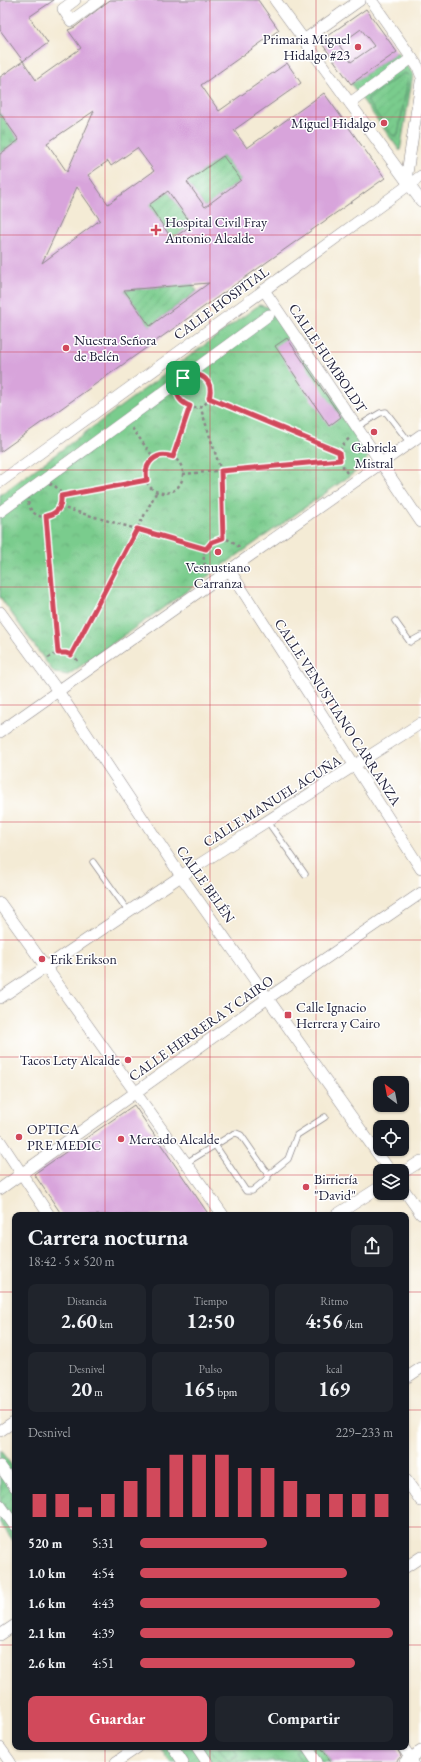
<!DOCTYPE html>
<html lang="es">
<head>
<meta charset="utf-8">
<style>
	body { margin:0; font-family:"EB Garamond",serif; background:#20242c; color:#f1f3f6; height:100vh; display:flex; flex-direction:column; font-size:15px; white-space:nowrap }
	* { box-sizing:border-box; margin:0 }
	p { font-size:13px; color:#9ea1a6 }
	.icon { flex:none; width:22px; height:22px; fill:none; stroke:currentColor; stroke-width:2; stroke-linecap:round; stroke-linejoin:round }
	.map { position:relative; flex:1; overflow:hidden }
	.sheet { position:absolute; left:12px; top:1212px; width:397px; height:538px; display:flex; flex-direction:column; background:#171b24; border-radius:8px; box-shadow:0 1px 3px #0004 }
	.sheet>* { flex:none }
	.needle { width:26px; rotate:328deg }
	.controls { position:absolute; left:373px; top:1076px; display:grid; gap:8px }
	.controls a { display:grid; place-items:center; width:36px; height:36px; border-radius:8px; background:#171b24; box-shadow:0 1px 3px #0004; font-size:20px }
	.pin { position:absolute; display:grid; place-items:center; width:34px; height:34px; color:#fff; margin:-17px; border-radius:8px; box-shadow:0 2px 6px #0006 }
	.round { display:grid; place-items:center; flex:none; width:42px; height:42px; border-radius:8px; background:#20242c }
	.overview { display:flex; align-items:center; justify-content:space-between; height:68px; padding:0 16px }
	h1 { font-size:22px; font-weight:700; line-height:30px }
	.figures { display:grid; grid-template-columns:repeat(3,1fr); gap:6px; height:68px; padding:4px 16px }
	.figures div { display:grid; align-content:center; border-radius:8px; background:#20242c; text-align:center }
	.figures b { font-size:20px; font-weight:700 }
	.figures small { font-size:11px; font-weight:400 }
	.figures p { font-size:11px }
	.chart { height:112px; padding:8px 16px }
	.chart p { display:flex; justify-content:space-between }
	.chart svg { width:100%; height:72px; margin-top:4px; stroke:#d1495b; stroke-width:6 }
	.button { display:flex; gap:8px; margin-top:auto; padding:8px 16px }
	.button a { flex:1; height:46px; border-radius:8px; background:#d1495b; color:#fff; font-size:16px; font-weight:700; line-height:46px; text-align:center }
	.button a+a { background:#20242c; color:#f1f3f6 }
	ul { padding:0 16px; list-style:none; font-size:13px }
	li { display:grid; grid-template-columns:64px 48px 1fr; align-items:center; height:30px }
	li i { height:10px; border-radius:5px; background:#d1495b }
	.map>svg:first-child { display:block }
	.built { fill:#ebd1eb }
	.cemetery { fill:url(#cemetery-stones); stroke:#4e7764 }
	.park { fill:url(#park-crowns); stroke:#4e7764 }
	.garden { fill:url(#garden-furrows); stroke:#4e7764 }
	.building { fill:#d8a4db; fill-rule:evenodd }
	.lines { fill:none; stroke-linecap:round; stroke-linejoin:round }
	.lane-casing { stroke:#8b8688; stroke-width:7 }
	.street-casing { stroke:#8b8688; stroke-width:12 }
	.path { stroke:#8b8688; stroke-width:2.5; stroke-dasharray:3 3; stroke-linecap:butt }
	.lane { stroke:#fff; stroke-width:5.5 }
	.street { stroke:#fff; stroke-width:11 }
	.route-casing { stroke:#fff; stroke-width:8 }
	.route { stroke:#d1495b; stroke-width:5 }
	.grid { fill:none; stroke:#d1495b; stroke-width:1; stroke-opacity:0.55 }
	.poi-dot { fill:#d1495b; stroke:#fff; stroke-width:1.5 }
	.labels { text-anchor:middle; stroke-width:3; stroke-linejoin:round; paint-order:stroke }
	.poi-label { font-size:14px; fill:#22223b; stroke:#fff; text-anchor:start }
	.street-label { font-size:14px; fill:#22223b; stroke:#fff }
</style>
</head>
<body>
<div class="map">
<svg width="421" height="1762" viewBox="0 0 421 1762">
	<defs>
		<pattern id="cemetery-stones" width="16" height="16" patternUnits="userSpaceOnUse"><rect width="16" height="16" fill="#7acc8d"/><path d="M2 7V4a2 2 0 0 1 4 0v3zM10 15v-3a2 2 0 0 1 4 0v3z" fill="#69af7b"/></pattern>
		<pattern id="park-crowns" width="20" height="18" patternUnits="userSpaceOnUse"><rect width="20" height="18" fill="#7acc8d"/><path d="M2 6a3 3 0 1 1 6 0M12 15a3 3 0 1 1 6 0" fill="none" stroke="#69af7b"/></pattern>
		<pattern id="garden-furrows" width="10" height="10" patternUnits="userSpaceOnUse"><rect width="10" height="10" fill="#7acc8d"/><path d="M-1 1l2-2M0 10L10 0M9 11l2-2" fill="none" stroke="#69af7b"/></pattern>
	</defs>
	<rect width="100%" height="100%" fill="#fff"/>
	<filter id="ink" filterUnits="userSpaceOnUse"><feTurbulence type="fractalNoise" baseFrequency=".025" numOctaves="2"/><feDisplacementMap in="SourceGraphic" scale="8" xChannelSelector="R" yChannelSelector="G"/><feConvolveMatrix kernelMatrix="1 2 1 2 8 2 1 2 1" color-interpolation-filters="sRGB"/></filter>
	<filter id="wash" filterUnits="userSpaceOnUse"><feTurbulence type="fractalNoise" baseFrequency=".012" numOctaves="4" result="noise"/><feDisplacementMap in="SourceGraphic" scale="16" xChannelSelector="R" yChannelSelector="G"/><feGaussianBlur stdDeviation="0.9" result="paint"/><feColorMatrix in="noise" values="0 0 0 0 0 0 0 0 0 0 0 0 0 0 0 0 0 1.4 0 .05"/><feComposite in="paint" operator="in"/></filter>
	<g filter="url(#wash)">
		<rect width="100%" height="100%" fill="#f4ebd5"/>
		<polygon class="built" points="366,9 397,52 351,84 320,41"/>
		<polygon class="cemetery" points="0,113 19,140 0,154"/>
		<g class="park">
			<polygon points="397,52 413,74 400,151 351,84"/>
			<polygon points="259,305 273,308 365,443 369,455 361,468 68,675 54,673 0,597 0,495"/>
			<polygon points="209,1747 321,1747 331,1762 220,1762"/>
		</g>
		<g class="garden">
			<polygon points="404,73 409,75 398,135 393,136 367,101 368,98"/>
			<polygon points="223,156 241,180 205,207 187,182"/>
			<polygon points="168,191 192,225 172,239 149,205"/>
			<polygon points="192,284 197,291 150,326 124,290"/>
			<polygon points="0,1450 15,1470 15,1543 0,1523"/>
			<polygon points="159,1747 209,1747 220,1762 170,1762"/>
			<polygon points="218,1747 232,1747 238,1755 228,1761"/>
			<polygon points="302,1747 312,1762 302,1762 295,1752"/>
		</g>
		<g id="blocks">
			<g class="building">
				<polygon points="0,0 54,0 29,17 48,43 23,61 0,30"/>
				<path d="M110 0H258L279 30 201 85 219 111 287 63 301 83 234 130 247 148 324 93 385 178 0 452V154L19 140 0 113V77L23 61 36 80 81 48 68 30 75 27ZM94 111 67 172 47 143ZM137 148 154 171 108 204 88 175 108 161 111 166ZM223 156 241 180 205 207 187 182ZM77 187 100 220 42 263ZM168 191 192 225 172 239 149 205ZM209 283 150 326 124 290Z"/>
				<path d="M366 9 397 52 351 84 320 41ZM361 29 374 46 351 62 339 45Z"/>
				<polygon points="287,338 341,417 329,426 275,346"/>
				<polygon points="134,1105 209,1215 62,1215 34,1174"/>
				<polygon points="321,1747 396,1747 401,1756 396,1762 331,1762"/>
			</g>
		</g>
	</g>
	<g filter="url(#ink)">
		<use href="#blocks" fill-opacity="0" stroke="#8b8688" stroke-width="1"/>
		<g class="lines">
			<defs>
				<g id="lane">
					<polyline points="357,427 380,413 386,412 410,443"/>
					<polyline points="395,621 410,642 421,636"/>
					<polyline points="268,822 305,874"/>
					<polyline points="93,862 128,911"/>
					<polyline points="186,1163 233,1134 236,1133 241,1135 266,1171 268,1178 252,1191 246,1191 215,1145"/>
					<polyline points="268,1175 288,1159 297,1135 325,1117"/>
				</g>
				<g id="street">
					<polyline points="75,0 63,9 71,21 100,0"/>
					<polyline points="275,0 421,201"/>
					<polyline points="371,0 418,67 421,75"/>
					<polyline points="304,40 360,0"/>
					<polyline points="350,103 412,58"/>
					<polyline points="406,180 421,82"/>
					<polyline points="264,290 421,522"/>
					<polyline points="0,482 421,176"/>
					<polyline points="0,512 269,315"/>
					<polyline points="230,571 421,869"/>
					<polyline points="0,612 58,691 181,876 390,1171"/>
					<polyline points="0,732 421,435"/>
					<polyline points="0,903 223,1215"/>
					<polyline points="0,998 181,876 421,723"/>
					<polyline points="0,1141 49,1215"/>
					<polyline points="402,1173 421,1161"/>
					<polyline points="402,1187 421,1214"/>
					<polyline points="0,1189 268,998 421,893"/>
					<polyline points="336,1215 380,1187"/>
					<polyline points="406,1378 421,1368"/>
					<polyline points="0,1431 15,1421"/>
					<polyline points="0,1466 15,1487"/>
					<polyline points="406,1480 421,1501"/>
					<polyline points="0,1505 15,1526"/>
					<polyline points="406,1567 421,1557"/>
					<polyline points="0,1635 15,1625"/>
					<polyline points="173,1747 183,1762"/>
					<polyline points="197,1747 207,1762"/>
					<polyline points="307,1747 317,1762"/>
					<polyline points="403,1747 413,1762"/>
					<polyline points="0,1748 10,1762"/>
					<polyline points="116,1762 138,1747"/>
					<polyline points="405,1762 421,1751"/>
				</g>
			</defs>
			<use href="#lane" class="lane-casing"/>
			<use href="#street" class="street-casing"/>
			<g class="path">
				<circle cx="194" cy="391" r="17"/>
				<polyline points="209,398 339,452"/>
				<polyline points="200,406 221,471 223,538"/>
				<polyline points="132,428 154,458"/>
				<circle cx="164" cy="474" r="19"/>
				<polyline points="173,457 190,407"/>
				<path d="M347 473C338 460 336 448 350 438"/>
				<polyline points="183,474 340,460"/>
				<circle cx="45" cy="500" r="17"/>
				<polyline points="61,496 147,480"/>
				<polyline points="60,507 206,549"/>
				<polyline points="45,516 58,653"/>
				<path d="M208 571C193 547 221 526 240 548"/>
				<polyline points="71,655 157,491"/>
				<path d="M48 658C60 651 70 651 79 662"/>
			</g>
			<use href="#lane" class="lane"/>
			<use href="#street" class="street"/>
		</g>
	</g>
	<g class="lines" filter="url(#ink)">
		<defs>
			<path id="route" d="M194 374C207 376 213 385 209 398L339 452 340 460 221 471 223 538 212 542 206 549 137 529 71 655 66 653H58L46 516C57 514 62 507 61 496L147 480C143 463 156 451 173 457L190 406C170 399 175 378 194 374Z"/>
		</defs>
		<use href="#route" class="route-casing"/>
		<use href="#route" class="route"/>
	</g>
	<path class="grid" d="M105 0V1215M210 0V1215M316 0V1215M0 117H421M0 235H421M0 352H421M0 470H421M0 587H421M0 705H421M0 822H421M0 940H421M0 1057H421M0 1175H380M402 1175H421M0 1292H15M406 1292H421M0 1410H15M406 1410H421M0 1527H15M406 1527H421M0 1645H15M406 1645H421M105 1747V1762M210 1747V1762M316 1747V1762"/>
	<g class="poi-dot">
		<circle cx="358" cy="47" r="4"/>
		<circle cx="384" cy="123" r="4"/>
		<path d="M154 224h4v4h4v4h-4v4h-4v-4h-4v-4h4z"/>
		<circle cx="66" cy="348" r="4"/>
		<circle cx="374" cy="432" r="4"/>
		<circle cx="218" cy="552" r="4"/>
		<circle cx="42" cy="959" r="4"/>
		<rect x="284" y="1011" width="8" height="8" rx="2"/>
		<circle cx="128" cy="1060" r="4"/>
		<circle cx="19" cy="1137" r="4"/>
		<circle cx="121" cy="1139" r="4"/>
		<circle cx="306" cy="1187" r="4"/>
	</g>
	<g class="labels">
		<g class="poi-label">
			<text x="350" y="44" text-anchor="end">Primaria Miguel<tspan x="350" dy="16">Hidalgo #23</tspan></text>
			<text x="376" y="128" text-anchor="end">Miguel Hidalgo</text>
			<text x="165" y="227">Hospital Civil Fray<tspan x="165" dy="16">Antonio Alcalde</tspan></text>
			<text x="74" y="345">Nuestra Señora<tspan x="74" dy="16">de Belén</tspan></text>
			<text x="374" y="452" text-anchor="middle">Gabriela<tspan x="374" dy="16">Mistral</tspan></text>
			<text x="218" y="572" text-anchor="middle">Vesnustiano<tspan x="218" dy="16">Carranza</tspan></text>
			<text x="50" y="964">Erik Erikson</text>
			<text x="296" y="1012">Calle Ignacio<tspan x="296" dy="16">Herrera y Cairo</tspan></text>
			<text x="120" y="1065" text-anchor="end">Tacos Lety Alcalde</text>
			<text x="27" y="1134">OPTICA<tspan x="27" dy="16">PRE MEDIC</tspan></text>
			<text x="129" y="1144">Mercado Alcalde</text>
			<text x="314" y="1184">Birriería<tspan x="314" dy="16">"David"</tspan></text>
		</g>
		<g class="street-label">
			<text transform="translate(221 303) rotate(-36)" y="5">CALLE HOSPITAL</text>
			<text transform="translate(328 358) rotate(56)" y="5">CALLE HUMBOLDT</text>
			<text transform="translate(338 712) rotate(57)" y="5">CALLE VENUSTIANO CARRANZA</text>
			<text transform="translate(272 801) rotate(-32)" y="5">CALLE MANUEL ACUÑA</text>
			<text transform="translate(206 884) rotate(55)" y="5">CALLE BELÉN</text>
			<text transform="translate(201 1028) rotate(-35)" y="5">CALLE HERRERA Y CAIRO</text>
		</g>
	</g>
</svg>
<div class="controls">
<a><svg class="needle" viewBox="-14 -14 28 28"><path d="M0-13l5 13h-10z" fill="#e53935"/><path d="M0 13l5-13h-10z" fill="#9ea1a6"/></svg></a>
<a><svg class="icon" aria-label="locate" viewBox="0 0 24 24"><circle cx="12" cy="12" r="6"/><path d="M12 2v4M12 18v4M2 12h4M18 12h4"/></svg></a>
<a><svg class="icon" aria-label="layers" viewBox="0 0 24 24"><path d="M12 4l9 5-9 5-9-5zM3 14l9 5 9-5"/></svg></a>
</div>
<div class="pin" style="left:183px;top:378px;background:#1e9e55"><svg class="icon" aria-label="arrive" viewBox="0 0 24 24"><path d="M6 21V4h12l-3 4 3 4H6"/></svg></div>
<section class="sheet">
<div class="overview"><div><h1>Carrera nocturna</h1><p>18:42 · 5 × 520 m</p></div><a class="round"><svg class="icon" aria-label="share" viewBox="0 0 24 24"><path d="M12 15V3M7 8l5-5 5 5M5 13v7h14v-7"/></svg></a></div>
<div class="figures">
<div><p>Distancia</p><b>2.60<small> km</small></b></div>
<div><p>Tiempo</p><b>12:50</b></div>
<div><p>Ritmo</p><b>4:56<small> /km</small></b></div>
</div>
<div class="figures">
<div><p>Desnivel</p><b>20<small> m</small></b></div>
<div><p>Pulso</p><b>165<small> bpm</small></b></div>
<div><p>kcal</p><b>169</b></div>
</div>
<div class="chart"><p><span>Desnivel</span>229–233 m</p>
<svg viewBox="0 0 160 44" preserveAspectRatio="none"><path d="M5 44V30M15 44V30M25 44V38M35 44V30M45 44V22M55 44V14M65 44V6M75 44V6M85 44V6M95 44V14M105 44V14M115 44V22M125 44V30M135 44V30M145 44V30M155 44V30"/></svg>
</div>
<ul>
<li><b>520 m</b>5:31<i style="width:50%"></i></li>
<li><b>1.0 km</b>4:54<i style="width:82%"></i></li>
<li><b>1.6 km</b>4:43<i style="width:95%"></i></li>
<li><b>2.1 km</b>4:39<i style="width:100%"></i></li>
<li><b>2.6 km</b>4:51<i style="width:85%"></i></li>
</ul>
<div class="button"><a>Guardar</a><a>Compartir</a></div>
</section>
</div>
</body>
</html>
